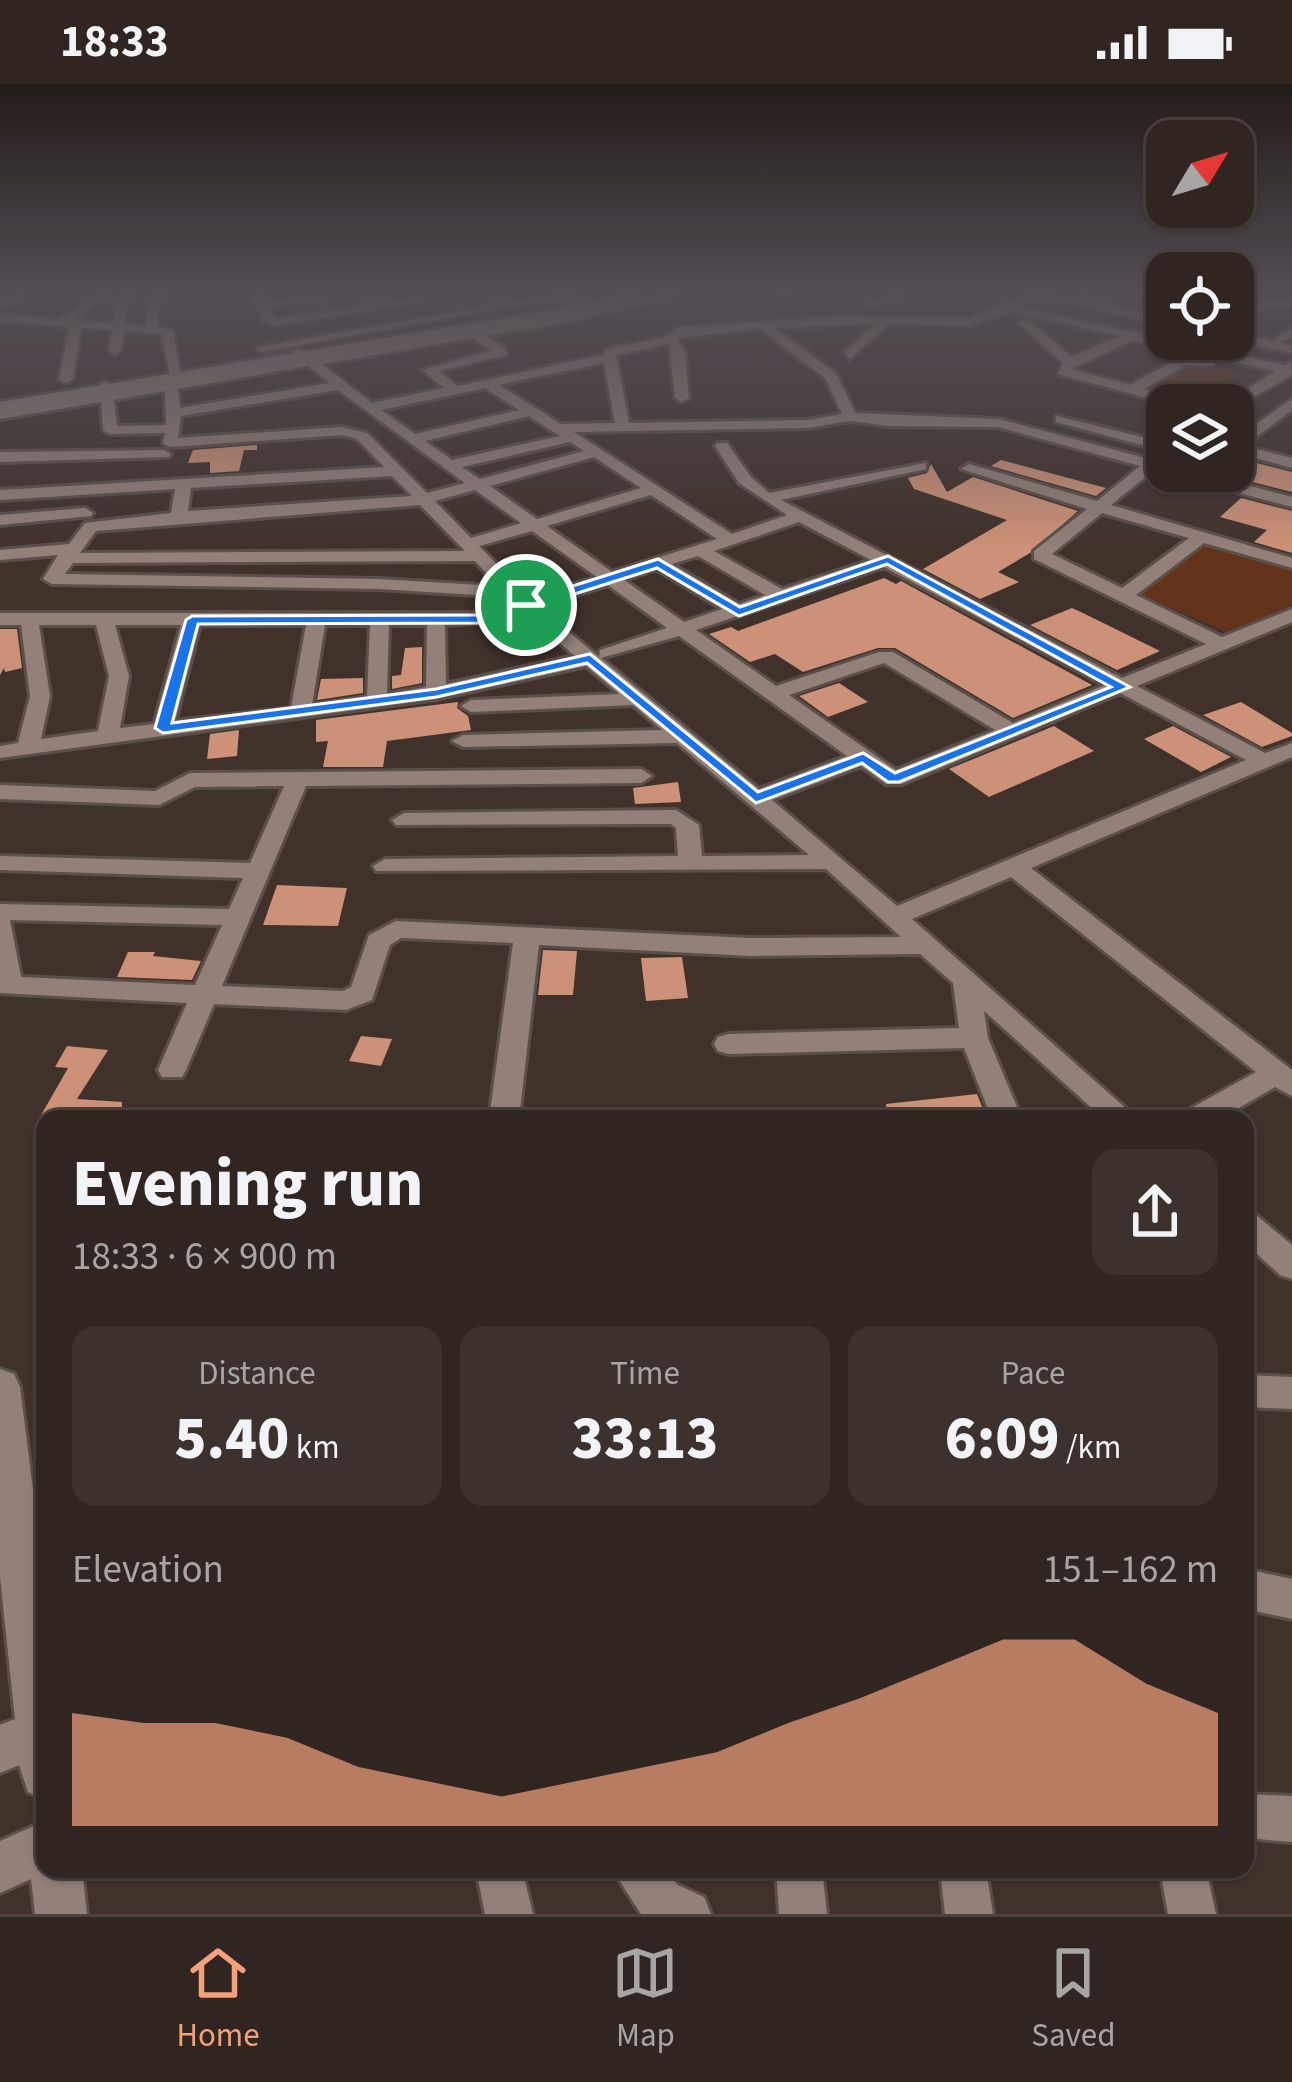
<!DOCTYPE html>
<html lang="en">
<head>
<meta charset="utf-8">
<style>
	body { margin:0; font-family:"Source Sans 3",sans-serif; background:#3c312d; color:#f1f3f6; height:100vh; display:flex; flex-direction:column; font-size:45px; white-space:nowrap }
	* { box-sizing:border-box; margin:0 }
	p { font-size:39px; color:#a8a5a5 }
	.icon { flex:none; width:66px; height:66px; fill:none; stroke:currentColor; stroke-width:2; stroke-linecap:round; stroke-linejoin:round }
	.map { position:relative; flex:1; overflow:hidden }
	.side { position:absolute; left:36px; top:1026px; width:1218px; height:768px; display:flex; flex-direction:column; background:#302520; border-radius:24px; box-shadow:0 3px 9px #0004,0 0 0 3px #4b423e }
	.side>* { flex:none }
	.needle { width:78px; rotate:52deg }
	.controls { position:absolute; left:1146px; top:36px; display:grid; gap:24px }
	.controls a { display:grid; place-items:center; width:108px; height:108px; border-radius:24px; background:#302520; box-shadow:0 3px 9px #0004,0 0 0 3px #4b423e; font-size:60px }
	.pin { position:absolute; display:grid; place-items:center; width:102px; height:102px; color:#fff; margin:-51px; border:6px solid #fff; border-radius:50%; box-shadow:0 3px 12px #0007 }
	.round { display:grid; place-items:center; flex:none; width:126px; height:126px; border-radius:24px; background:#3c312d }
	.headline { display:flex; align-items:center; justify-content:space-between; height:204px; padding:0 36px }
	h1 { font-size:66px; font-weight:800; line-height:90px }
	.stats { display:grid; grid-template-columns:repeat(3,1fr); gap:18px; height:204px; padding:12px 36px }
	.stats div { display:grid; align-content:center; border-radius:24px; background:#3c312d; text-align:center }
	.stats b { font-size:60px; font-weight:800 }
	.stats small { font-size:33px; font-weight:400 }
	.stats p { font-size:33px }
	.chart { height:336px; padding:24px 36px }
	.chart p { display:flex; justify-content:space-between }
	.chart svg { width:100%; height:216px; margin-top:12px; fill:#f2a17e; opacity:.7 }
	.status { display:flex; justify-content:space-between; align-items:center; height:84px; padding:0 60px; background:#302520; direction:ltr }
	.status svg { height:33px; fill:currentColor }
	.menu { display:flex; justify-content:space-around; align-items:center; height:168px; border-top:3px solid #4b423e; background:#302520; font-size:33px; color:#a8a5a5 }
	.menu a { display:grid; justify-items:center; gap:6px }
	.menu .selected { color:#f2a17e }
	.map>svg:first-child { display:block }
	.green { fill:#63321b }
	.building { fill:#cc9178 }
	.lines { fill:none; stroke-linecap:round; stroke-linejoin:round }
	.minor-casing { stroke:#5b4f4a; stroke-width:6 }
	.tertiary-casing { stroke:#5b4f4a; stroke-width:6 }
	.minor { fill:#928079; fill-rule:evenodd }
	.tertiary { fill:#928079; fill-rule:evenodd }
	.route { fill:#1a73e8; stroke:#fff; stroke-width:3; fill-rule:evenodd }
</style>
</head>
<body>
<div class="status"><b>18:33</b><svg viewBox="0 0 49 12"><path d="M0 12V9h3v3zM5 12V6h3v6zM10 12V3h3v9zM15 12V0h3v12zM26 1h20v11H26zM47 4h2v5h-2z"/></svg></div>
<div class="map">
<svg width="1292" height="1830" viewBox="0 0 1292 1830">
	<rect width="100%" height="100%" fill="#40312b"/>
	<g class="green">
		<polygon points="1190,276 1242,288 1196,317 1142,304"/>
		<polygon points="1203,457 1292,484 1292,521 1231,550 1137,509"/>
	</g>
	<g class="building">
		<polygon points="257,361 257,366 244,366 239,387 210,389 210,378 188,379 193,366"/>
		<polygon points="1233,373 1292,388 1292,408 1233,393"/>
		<polygon points="1001,376 1106,404 1096,412 991,382"/>
		<polygon points="931,380 947,408 973,393 1078,427 1030,469 998,488 1019,498 980,515 923,485 1007,436 914,405 908,394 927,389"/>
		<polygon points="1241,414 1292,427 1292,469 1254,458 1267,446 1220,433"/>
		<polygon points="884,494 896,500 901,497 1092,601 1013,634 895,564 878,564 803,588 775,570 750,578 709,550 731,543 738,547"/>
		<polygon points="1072,524 1083,529 1160,567 1117,586 1030,541"/>
		<polygon points="0,545 17,545 22,584 5,588 4,584 0,591"/>
		<polygon points="422,563 422,599 392,605 392,592 401,591 405,564"/>
		<polygon points="363,594 363,609 317,616 321,595"/>
		<polygon points="839,599 868,618 828,633 799,612"/>
		<polygon points="458,618 457,624 468,632 471,646 387,657 383,683 323,683 328,657 316,658 316,636"/>
		<polygon points="1241,618 1292,649 1292,652 1262,663 1203,631"/>
		<polygon points="1054,642 1094,667 989,713 949,685"/>
		<polygon points="1173,642 1231,673 1201,688 1144,655"/>
		<polygon points="239,646 237,672 207,675 210,650"/>
		<polygon points="678,698 681,718 635,720 633,704"/>
		<polygon points="277,801 347,804 338,842 263,841"/>
		<polygon points="543,866 577,867 573,911 538,911"/>
		<polygon points="128,868 155,868 153,872 201,877 192,896 117,893"/>
		<polygon points="682,873 688,914 646,917 641,874"/>
		<polygon points="361,952 392,955 381,982 349,977"/>
		<polygon points="67,962 108,966 77,1015 122,1018 122,1035 40,1033 68,984 55,983"/>
		<polygon points="977,1010 987,1035 887,1035 886,1020"/>
	</g>
	<g class="lines">
		<defs>
			<g id="minor">
				<polygon points="16,209 29,209 0,227 0,218"/>
				<path d="M100 209H113L74 236 113 239 115 223 125 209H135L127 223 125 240 146 242V227L155 209H166L158 227V243L173 247 180 288 174 292 178 297 300 276 292 268 298 264 313 274 466 248 471 243 478 246 667 209H687L570 238 486 252 506 265V271L439 287 457 302 603 271 606 265 662 254 680 243 838 232 969 234 1028 209H1042L1018 223 1284 281 1292 278V291L1233 325 1228 318 1275 287 1133 256 1071 285 1130 301 1179 274 1217 275 1212 282 1186 281 1144 305 1196 321H1173L1058 290 1063 279 1017 238 1027 235 1072 273 1119 252 1009 228 969 242 889 240 850 275 845 268 875 240 774 244 836 289 855 329 999 335 1149 375 1157 369H1167L1163 379 1167 387H1194L1292 413V423L1154 386 1111 421 1292 474V484L1204 459 1136 511 1222 553 1292 525V538L1137 602 1265 669 1292 659V673L1031 784 1292 986V1012L1275 1003 1220 1035H1181L1186 1027 1256 988 1011 793 912 835 1138 1035H1104L984 927 988 954 1022 1035H992L964 964 728 970 718 967 714 960 718 953 728 950 959 944 953 899 920 870 750 872 539 861 519 1035H489L513 859 401 854 390 861 372 916 346 926 214 920 186 986 182 993H162L158 986 187 919 0 909V820L229 825 243 794 0 786V772L250 779 284 702 195 703 159 721 0 715V701L155 707 190 689 641 685 652 692 641 699 306 702 222 902 343 907 351 903 369 851 396 837 750 854 901 853 826 785 376 787 373 782 385 775 678 772 676 744 671 740 396 741 392 736 404 729 676 726 699 741 702 772 809 771 677 659 463 663 452 657 463 651 662 646 633 621 471 628 461 622 471 616 619 610 586 582 436 615 0 674V662L18 659 30 612 21 541H0V529H488L520 525 509 513 379 505 52 500 43 495 58 471 0 476V466L69 460 85 439 171 429 175 405 0 416V406L384 383 357 355 342 351 170 363 163 359 165 349 110 350 103 346 101 318 0 335V327L100 310 99 301 106 297 113 308 165 299 170 291 161 250 124 247 121 266 115 270 109 266 112 246 81 244 73 295 66 299 59 295 69 243 0 238V230L60 235ZM760 245 825 294 842 330 808 336 629 339 616 271 669 260 675 314 682 318 689 314 685 269 678 254ZM473 254 491 267 422 286 444 304 372 319 322 280ZM604 279 615 339 561 340 499 301ZM308 282 330 299 180 324 178 305ZM485 304 519 326 415 350 381 326ZM338 306 465 399 427 409 367 349 342 343 178 354 181 332ZM165 307 166 341 117 342 114 316ZM529 332 560 352 452 376 425 357ZM850 337 889 342 998 343 1140 382 1097 417 969 380 961 385 1087 425 1034 467V475L1206 560 1122 594 781 416 926 385V379L769 409 751 393 727 359H717L715 362 739 399 787 431 732 450 574 348 808 344ZM570 358 584 367 480 395 462 383ZM594 373 641 404 537 435 490 402ZM392 392 412 412 188 427 191 404ZM475 406 521 439 471 454 435 417ZM651 411 717 455 612 488 547 442ZM420 421 465 467 80 469 96 447ZM1102 429 1189 454 1122 504 1052 470ZM799 438 871 476 782 505 714 467ZM532 447 597 493 530 514 479 462ZM698 472 765 511 739 520 672 480ZM475 477 498 502 379 495 65 490 73 479ZM884 483 1105 601 1013 639 893 568H879L776 602 696 546ZM656 485 722 525 684 538 624 496ZM608 501 667 544 600 566 599 573 539 523ZM530 534 575 572 446 600 445 541ZM39 541H96L109 592 98 647 41 655 50 612ZM115 541H181L154 640 120 644 129 592ZM200 541H306L291 624 175 637ZM325 541H370L367 613 312 621ZM389 541H427L426 603 387 610ZM679 552 847 672 759 705 601 574ZM884 579 995 646 896 686 789 611ZM1120 609 1246 676 897 822 772 716 861 682 886 700H902ZM10 836 222 841 195 901 21 893Z"/>
				<polygon points="251,209 262,209 266,218 343,209 268,224 276,234 417,214 423,217 275,242 262,237"/>
				<polygon points="561,209 585,209 261,268 255,264"/>
				<polygon points="716,209 793,209 787,212"/>
				<polygon points="891,209 907,209 873,223 863,221"/>
				<polygon points="1080,209 1090,209 1093,215 1083,217"/>
				<polygon points="1292,215 1292,223 1233,227 1233,219"/>
				<polygon points="1167,224 1167,232 1127,230"/>
				<polygon points="1292,244 1292,254 1275,260 1275,254"/>
				<polygon points="1292,315 1292,326 1244,362 1292,374 1292,384 1233,368 1233,356"/>
				<polygon points="1056,332 1167,359 1167,368 1056,338"/>
				<polygon points="164,366 171,370 169,373 0,378 0,368"/>
				<polygon points="85,424 93,429 91,432 0,441 0,431"/>
				<polygon points="1245,1127 1256,1131 1292,1161 1292,1195 1280,1191 1245,1159"/>
				<polygon points="1245,1291 1292,1293 1292,1325 1245,1323"/>
				<polygon points="1245,1485 1292,1495 1292,1535 1245,1525"/>
				<polygon points="1245,1710 1292,1712 1292,1758 1245,1754"/>
				<polygon points="476,1785 522,1785 533,1830 485,1830"/>
				<polygon points="612,1785 664,1785 678,1801 704,1813 711,1830 641,1830"/>
				<polygon points="776,1785 822,1785 827,1830 779,1830"/>
				<polygon points="940,1785 986,1785 993,1830 945,1830"/>
				<polygon points="1160,1785 1206,1785 1216,1830 1168,1830"/>
			</g>
			<g id="tertiary">
				<polygon points="628,209 649,209 547,235 0,328 0,318 547,227"/>
				<polygon points="1028,209 1050,209 1167,234 1167,242"/>
				<polygon points="1233,248 1292,261 1292,269 1228,255 1233,255"/>
				<polygon points="0,1285 14,1290 20,1303 45,1500 45,1715 28,1708 19,1681 0,1689 0,1641 15,1635 0,1493"/>
				<polygon points="45,1737 45,1785 82,1785 87,1830 35,1830 31,1795 0,1809 0,1757"/>
			</g>
		</defs>
		<use href="#minor" class="minor-casing"/>
		<use href="#tertiary" class="tertiary-casing"/>
		<use href="#minor" class="minor"/>
		<use href="#tertiary" class="tertiary"/>
	</g>
	<linearGradient id="sky" x2="0" y2="1"><stop stop-color="#231b18"/><stop offset="0.45" stop-color="#534e55"/><stop offset="1" stop-color="#534e55" stop-opacity="0"/></linearGradient>
	<rect width="1292" height="465" fill="url(#sky)"/>
	<path class="route" d="M888 472 1130 603 899 698H888L862 679 756 719 587 579 436 613 163 649 155 644 186 536 192 532 488 531 523 525 522 518 658 475 740 523ZM887 480 1111 603 895 689 863 669 758 708 590 570 436 605 172 639 198 540 488 539 538 531 536 522 657 484 739 532Z"/>
</svg>
<div class="controls">
<a><svg class="needle" viewBox="-14 -14 28 28"><path d="M0-13l5 13h-10z" fill="#e53935"/><path d="M0 13l5-13h-10z" fill="#a8a5a5"/></svg></a>
<a><svg class="icon" aria-label="locate" viewBox="0 0 24 24"><circle cx="12" cy="12" r="6"/><path d="M12 2v4M12 18v4M2 12h4M18 12h4"/></svg></a>
<a><svg class="icon" aria-label="layers" viewBox="0 0 24 24"><path d="M12 4l9 5-9 5-9-5zM3 14l9 5 9-5"/></svg></a>
</div>
<div class="pin" style="left:526px;top:521px;background:#1e9e55"><svg class="icon" aria-label="arrive" viewBox="0 0 24 24"><path d="M6 21V4h12l-3 4 3 4H6"/></svg></div>
<section class="side">
<div class="headline"><div><h1>Evening run</h1><p>18:33 · 6 × 900 m</p></div><a class="round"><svg class="icon" aria-label="share" viewBox="0 0 24 24"><path d="M12 15V3M7 8l5-5 5 5M5 13v7h14v-7"/></svg></a></div>
<div class="stats">
<div><p>Distance</p><b>5.40<small> km</small></b></div>
<div><p>Time</p><b>33:13</b></div>
<div><p>Pace</p><b>6:09<small> /km</small></b></div>
</div>
<div class="chart"><p><span>Elevation</span>151–162 m</p>
<svg viewBox="0 0 160 44" preserveAspectRatio="none"><path d="M0 44V21L10 23L20 23L30 26L40 32L50 35L60 38L70 35L80 32L90 29L100 23L110 18L120 12L130 6L140 6L150 15L160 21V44z"/></svg>
</div>
</section>
</div>
<nav class="menu">
<a class="selected"><svg class="icon" aria-label="home" viewBox="0 0 24 24"><path d="M3 11l9-7 9 7M6 9v11h12V9"/></svg>Home</a>
<a><svg class="icon" aria-label="map" viewBox="0 0 24 24"><path d="M3 6l6-2 6 2 6-2v14l-6 2-6-2-6 2zM9 4v14M15 6v14"/></svg>Map</a>
<a><svg class="icon" aria-label="saved" viewBox="0 0 24 24"><path d="M7 4h10v16l-5-4-5 4z"/></svg>Saved</a>
</nav>
</body>
</html>
